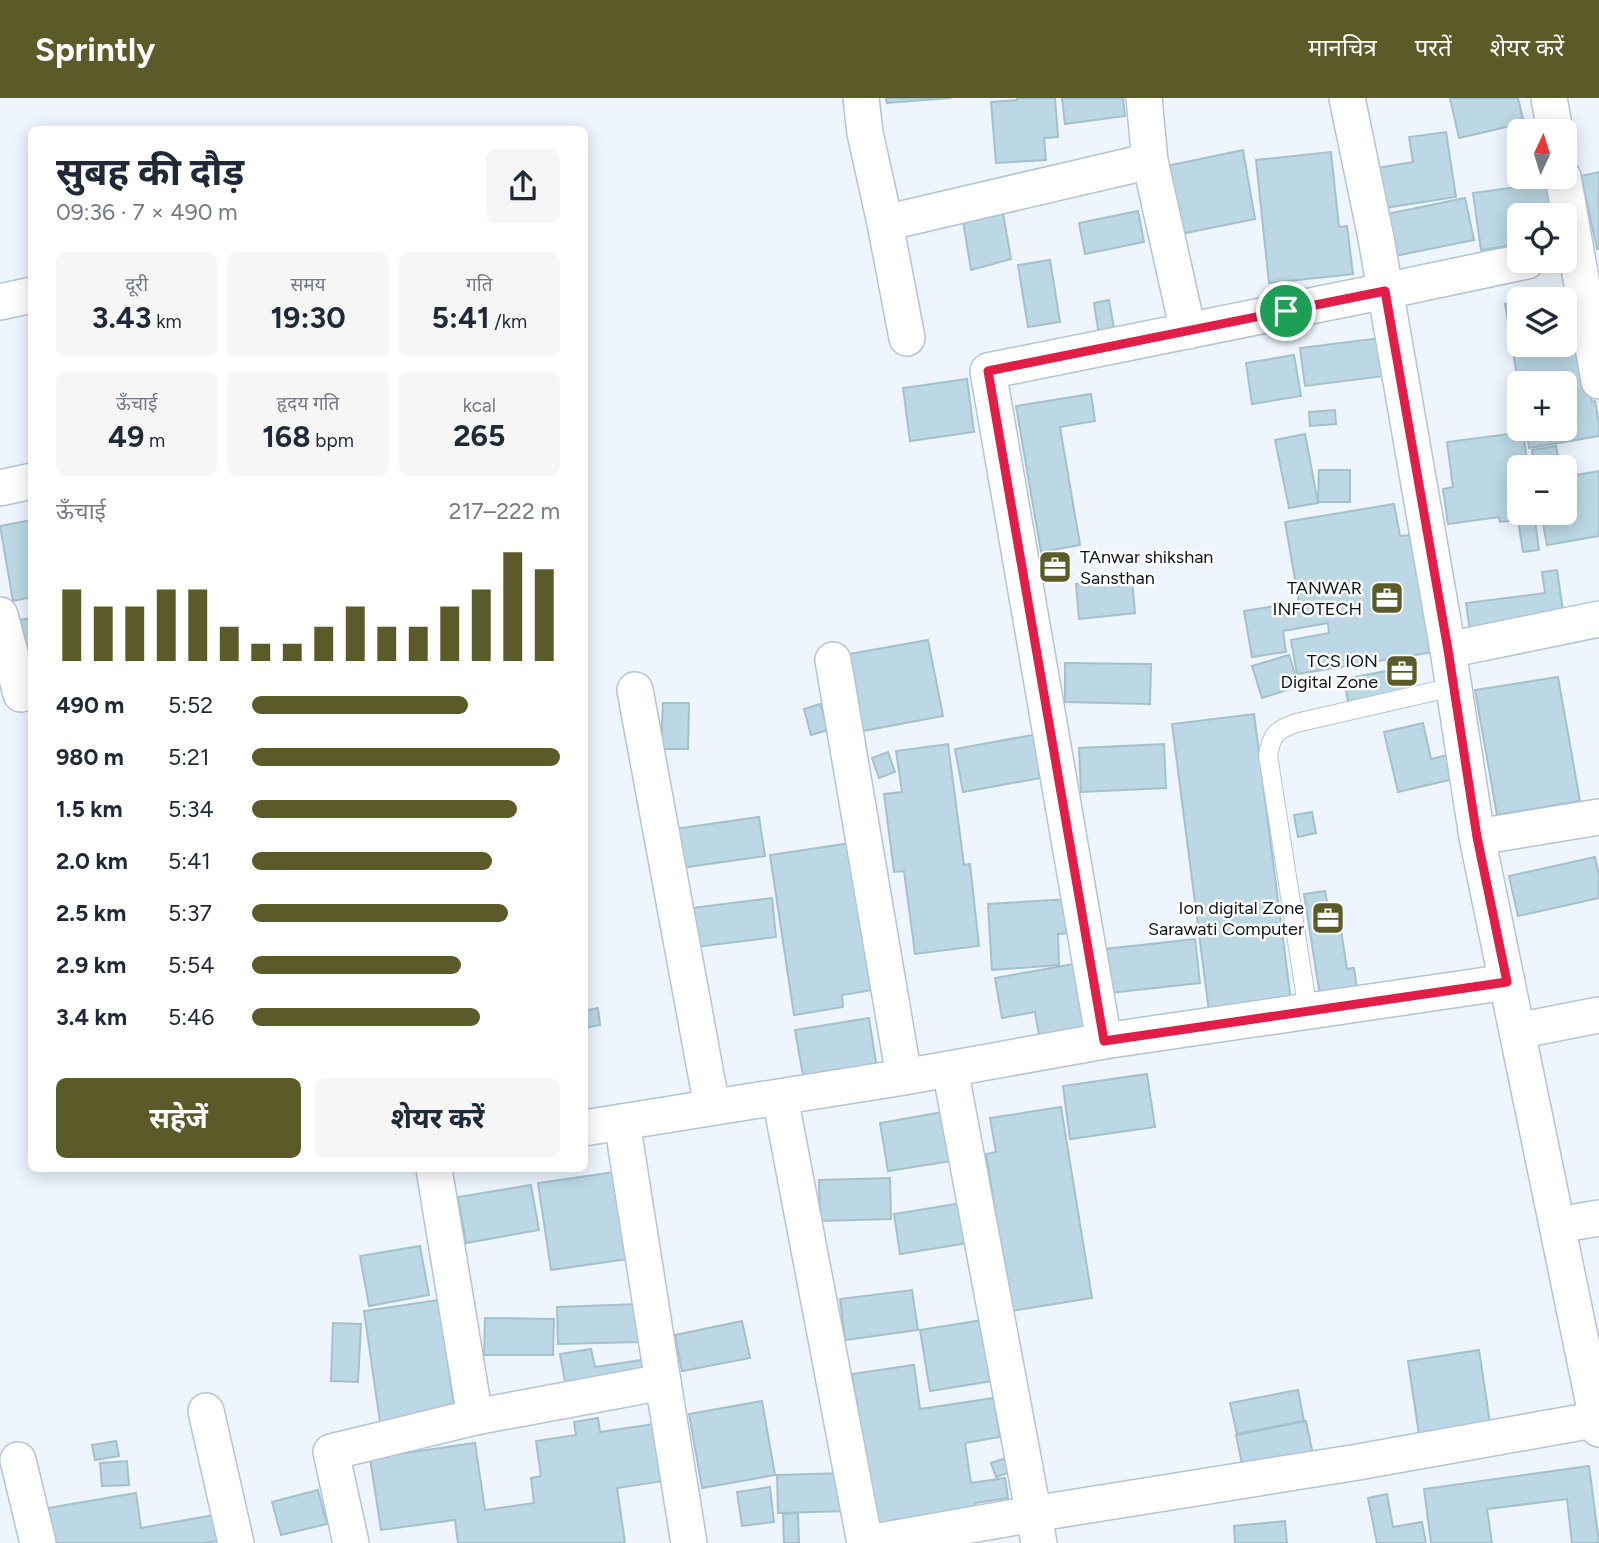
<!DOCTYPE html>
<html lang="hi">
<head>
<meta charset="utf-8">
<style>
	body { margin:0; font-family:Figtree,"Noto Sans Devanagari",sans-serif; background:#f6f6f7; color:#1f2937; height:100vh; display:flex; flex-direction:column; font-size:26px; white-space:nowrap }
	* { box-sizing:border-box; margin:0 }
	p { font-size:23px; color:#747a83 }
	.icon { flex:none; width:38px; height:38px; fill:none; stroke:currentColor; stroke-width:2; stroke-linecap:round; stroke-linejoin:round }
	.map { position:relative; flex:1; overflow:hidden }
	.side { position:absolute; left:28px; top:28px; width:560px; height:1046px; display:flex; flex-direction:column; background:#fff; border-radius:10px; box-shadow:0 4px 18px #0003 }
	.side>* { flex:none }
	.needle { width:46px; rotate:4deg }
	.buttons { position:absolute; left:1507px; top:21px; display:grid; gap:14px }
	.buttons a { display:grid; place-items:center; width:70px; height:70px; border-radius:10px; background:#fff; box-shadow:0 4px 18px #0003; font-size:35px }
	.pin { position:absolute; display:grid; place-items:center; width:60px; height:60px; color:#fff; margin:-30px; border:4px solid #fff; border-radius:50%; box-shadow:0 2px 7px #0007 }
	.round { display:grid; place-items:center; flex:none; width:74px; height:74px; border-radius:10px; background:#f6f6f7 }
	.summary { display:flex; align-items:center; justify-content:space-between; height:119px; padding:0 28px }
	h1 { font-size:38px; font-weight:700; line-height:52px }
	.figures { display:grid; grid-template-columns:repeat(3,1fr); gap:10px; height:119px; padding:7px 28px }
	.figures div { display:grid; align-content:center; border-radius:10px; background:#f6f6f7; text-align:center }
	.figures b { font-size:30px; font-weight:700 }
	.figures small { font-size:19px; font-weight:400 }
	.figures p { font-size:19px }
	.chart { height:196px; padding:14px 28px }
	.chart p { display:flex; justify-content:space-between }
	.chart svg { width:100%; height:126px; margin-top:7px; stroke:#5a5b28; stroke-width:6 }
	.button { display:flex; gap:14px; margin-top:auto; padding:14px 28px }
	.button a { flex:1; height:80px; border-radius:10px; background:#5a5b28; color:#fff; font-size:28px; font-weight:700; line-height:80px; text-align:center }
	.button a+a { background:#f6f6f7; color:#1f2937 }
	ul { padding:0 28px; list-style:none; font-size:23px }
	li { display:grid; grid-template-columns:112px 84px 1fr; align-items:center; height:52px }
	li i { height:18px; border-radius:9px; background:#5a5b28 }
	header { display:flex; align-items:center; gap:42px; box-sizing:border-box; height:98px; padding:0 35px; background:#5a5b28; color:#fff }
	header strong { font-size:33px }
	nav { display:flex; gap:38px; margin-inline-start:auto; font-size:24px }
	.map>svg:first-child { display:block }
	.building { fill:#bbd8e4; stroke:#a4c0cc; stroke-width:2 }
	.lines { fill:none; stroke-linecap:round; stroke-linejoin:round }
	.service-casing { stroke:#b3c4d9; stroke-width:20 }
	.minor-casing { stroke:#b3c4d9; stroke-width:38 }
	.service { stroke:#fff; stroke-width:18 }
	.minor { stroke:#fff; stroke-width:35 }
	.route-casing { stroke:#fff; stroke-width:14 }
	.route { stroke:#e11d48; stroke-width:9 }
	.labels { text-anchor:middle; stroke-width:5; stroke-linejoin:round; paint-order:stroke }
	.poi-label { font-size:18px; fill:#0d131a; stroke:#fff; text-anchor:end }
</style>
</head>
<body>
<header>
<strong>Sprintly</strong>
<nav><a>मानचित्र</a><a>परतें</a><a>शेयर करें</a></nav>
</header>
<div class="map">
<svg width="1599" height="1445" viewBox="0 0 1599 1445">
	<rect width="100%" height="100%" fill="#eef5fe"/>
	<g class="building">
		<polygon points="886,0 951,0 887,5"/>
		<polygon points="1017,0 1055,0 1058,39 1044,40 1046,62 996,65 991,4 1017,2"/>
		<polygon points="1062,0 1123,0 1125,18 1065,26"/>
		<polygon points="1450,0 1518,0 1524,25 1459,40"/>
		<polygon points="1446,34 1456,99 1378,111 1371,71 1413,64 1409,39"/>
		<polygon points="1243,52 1255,121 1176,137 1157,70"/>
		<polygon points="1331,54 1339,129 1347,128 1353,176 1269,185 1256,62"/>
		<polygon points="1599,74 1599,151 1597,151 1581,78"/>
		<polygon points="1546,85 1551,117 1519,117 1519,146 1481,152 1473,95"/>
		<polygon points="1465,100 1474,142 1390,159 1382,117"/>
		<polygon points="1138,113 1144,144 1085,156 1079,125"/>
		<polygon points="1003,115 1011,161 971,172 963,123"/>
		<polygon points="1050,162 1060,224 1028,229 1018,167"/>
		<polygon points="1574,194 1592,304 1595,303 1599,325 1599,338 1529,350 1526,331 1564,331 1564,285 1519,285 1519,290 1505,206 1519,203 1519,247 1564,247 1564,201 1532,201"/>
		<polygon points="1109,202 1115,236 1099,238 1094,205"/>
		<polygon points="1380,240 1385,278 1305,288 1300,250"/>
		<polygon points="1294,257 1301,298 1252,306 1246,265"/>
		<polygon points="967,281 974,334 910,343 903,290"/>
		<polygon points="1091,296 1095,323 1060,329 1080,447 1041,454 1016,308"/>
		<polygon points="1335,312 1336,326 1310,328 1309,314"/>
		<polygon points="1523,334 1528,369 1519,369 1519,415 1534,415 1539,452 1523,454 1518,422 1500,424 1499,419 1448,426 1443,391 1453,389 1447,344"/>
		<polygon points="1305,336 1318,405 1289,410 1275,342"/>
		<polygon points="1556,348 1560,369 1534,369 1532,352"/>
		<polygon points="1319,372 1350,372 1350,404 1318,404"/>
		<polygon points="1599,373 1599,438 1547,447 1541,415 1564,415 1564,379"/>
		<polygon points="1394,406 1400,438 1410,437 1417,479 1421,479 1434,554 1297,576 1291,542 1329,535 1328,525 1283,533 1286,554 1252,559 1244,513 1299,504 1285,424"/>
		<polygon points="32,422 32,499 13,503 0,428"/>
		<polygon points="1557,472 1564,520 1470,533 1466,505 1545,495 1542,474"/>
		<polygon points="1132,481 1135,515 1079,521 1076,486"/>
		<polygon points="32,520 32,586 18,522"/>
		<polygon points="928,542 943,618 863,633 849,556"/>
		<polygon points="1289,557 1299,588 1262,600 1252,568"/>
		<polygon points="1065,565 1151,566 1150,606 1065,604"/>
		<polygon points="1402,570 1407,598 1349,609 1344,581"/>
		<polygon points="1558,579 1580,703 1497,717 1475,592"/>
		<polygon points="663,605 689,605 688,651 661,651"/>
		<polygon points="820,606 828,632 811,637 804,611"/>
		<polygon points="1254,616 1292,911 1210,921 1172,626"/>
		<polygon points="1423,625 1431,661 1452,656 1458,680 1398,694 1384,634"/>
		<polygon points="1038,636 1046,679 963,694 955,651"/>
		<polygon points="948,646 964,767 970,766 979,848 915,856 904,773 894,774 884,696 902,694 896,653"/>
		<polygon points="1164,646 1166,690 1081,694 1079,650"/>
		<polygon points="888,654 895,674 879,680 872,660"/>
		<polygon points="1312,714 1316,735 1298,739 1294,717"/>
		<polygon points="759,719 765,758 680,770 674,731"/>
		<polygon points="851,745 873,892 842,897 843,909 794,917 770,757"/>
		<polygon points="1595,759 1599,777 1599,800 1518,818 1509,778"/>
		<polygon points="1325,793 1330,820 1339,819 1347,871 1354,870 1358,898 1321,904 1304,796"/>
		<polygon points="772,800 776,839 696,849 691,810"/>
		<polygon points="1069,801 1071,835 1058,836 1059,867 992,872 988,806"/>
		<polygon points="1195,841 1200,885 1110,895 1105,851"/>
		<polygon points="1074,866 1087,942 1041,949 1035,914 1002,920 995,880"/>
		<polygon points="598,910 600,927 584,930 584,913"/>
		<polygon points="869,920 877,971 804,983 795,932"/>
		<polygon points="1147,976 1155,1029 1070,1041 1063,988"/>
		<polygon points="1061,1009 1092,1200 1011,1213 986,1056 996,1054 990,1020"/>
		<polygon points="949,1013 958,1062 888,1073 880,1025"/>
		<polygon points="615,1074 628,1161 551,1172 538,1085"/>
		<polygon points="890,1080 891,1121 820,1123 819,1082"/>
		<polygon points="531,1087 539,1132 466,1145 458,1099"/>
		<polygon points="962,1105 968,1145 900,1156 894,1116"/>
		<polygon points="420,1148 429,1197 369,1208 360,1158"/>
		<polygon points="912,1192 918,1232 845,1242 840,1201"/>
		<polygon points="439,1202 456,1321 381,1331 364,1213"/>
		<polygon points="639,1206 641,1244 558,1246 557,1209"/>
		<polygon points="485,1220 554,1221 553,1257 484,1257"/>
		<polygon points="989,1221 999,1282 930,1293 920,1232"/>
		<polygon points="742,1223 750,1260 682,1273 675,1237"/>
		<polygon points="333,1225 361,1226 358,1284 331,1283"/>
		<polygon points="591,1251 595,1269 648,1261 653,1282 567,1295 560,1256"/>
		<polygon points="1479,1252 1491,1332 1420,1343 1408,1263"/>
		<polygon points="914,1267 920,1311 994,1300 1000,1339 965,1345 971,1385 1005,1380 1008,1400 975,1405 978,1425 875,1439 852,1276"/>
		<polygon points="1298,1292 1304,1323 1237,1336 1230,1305"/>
		<polygon points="762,1303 775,1377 702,1390 689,1316"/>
		<polygon points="598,1320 600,1334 661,1325 670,1382 617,1390 625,1445 458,1445 455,1422 381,1432 370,1360 475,1345 485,1412 534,1405 531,1380 541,1378 536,1343 576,1337 574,1324"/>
		<polygon points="1306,1323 1315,1366 1245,1380 1236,1337"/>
		<polygon points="116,1343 119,1358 95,1362 92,1347"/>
		<polygon points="1009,1359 1014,1373 996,1379 991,1365"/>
		<polygon points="127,1363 129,1387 102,1388 100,1365"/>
		<polygon points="1589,1368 1599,1445 1572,1445 1567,1401 1487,1411 1492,1445 1431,1445 1424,1391"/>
		<polygon points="846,1375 847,1413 778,1415 777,1377"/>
		<polygon points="770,1389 774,1424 742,1428 737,1394"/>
		<polygon points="318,1392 327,1426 281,1437 272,1404"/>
		<polygon points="136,1395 141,1430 220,1416 224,1442 204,1445 55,1445 48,1410"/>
		<polygon points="1387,1396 1393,1429 1422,1424 1426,1445 1377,1445 1368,1400"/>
		<polygon points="798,1415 799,1445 784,1445 783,1416"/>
		<polygon points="1285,1423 1287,1445 1235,1445 1234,1428"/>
	</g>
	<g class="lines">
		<defs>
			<path id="service" d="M1308 913 1268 657C1272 636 1276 632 1296 625L1453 589"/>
			<g id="minor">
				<polyline points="861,0 865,35 885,125 907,240"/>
				<polyline points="1144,0 1150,63 1188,233"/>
				<polyline points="1347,0 1376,140 1448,552 1477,739 1599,1331"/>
				<polyline points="1549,0 1555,33"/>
				<polyline points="1563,79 1599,283"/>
				<polyline points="885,125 1150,63"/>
				<polyline points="0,204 32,197"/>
				<polyline points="0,390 32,383"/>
				<polyline points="0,517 21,596"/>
				<polyline points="1448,552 1599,521"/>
				<polyline points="833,562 904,979"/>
				<polyline points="635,592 712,1009"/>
				<polyline points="1477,739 1599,719"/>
				<polyline points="1517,933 1599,917"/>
				<polyline points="1104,943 988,273 1385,193 1527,163"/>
				<polyline points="950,971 1039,1445"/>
				<polyline points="780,999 865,1445"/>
				<polyline points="622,1024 663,1284"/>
				<polyline points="584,1030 904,979 1104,943 1507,884"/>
				<polyline points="434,1071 475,1319"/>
				<polyline points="1558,1127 1599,1120"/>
				<polyline points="206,1313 236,1445"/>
				<polyline points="18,1362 38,1445"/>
				<polyline points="351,1445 331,1354 475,1319 663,1284 689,1445"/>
				<polyline points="868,1445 1033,1416 1358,1364 1599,1321"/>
			</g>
		</defs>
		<use href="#service" class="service-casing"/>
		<use href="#minor" class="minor-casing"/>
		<use href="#service" class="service"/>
		<use href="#minor" class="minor"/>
	</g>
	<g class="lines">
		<defs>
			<polygon id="route" points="1385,193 1448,552 1477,739 1507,884 1104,943 988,273"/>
		</defs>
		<use href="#route" class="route-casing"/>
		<use href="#route" class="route"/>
	</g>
	<defs>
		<symbol id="office-square" viewBox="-11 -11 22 22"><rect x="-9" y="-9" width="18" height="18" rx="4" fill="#5a5b28" stroke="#fff"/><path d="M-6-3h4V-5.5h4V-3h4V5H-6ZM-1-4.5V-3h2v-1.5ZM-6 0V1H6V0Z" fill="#fff"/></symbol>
	</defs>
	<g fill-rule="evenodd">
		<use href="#office-square" x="1036" y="450" width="38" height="38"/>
		<use href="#office-square" x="1368" y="481" width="38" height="38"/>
		<use href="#office-square" x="1383" y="554" width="38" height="38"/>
		<use href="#office-square" x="1309" y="801" width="38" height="38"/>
	</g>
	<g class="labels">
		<g class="poi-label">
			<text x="1080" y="465" text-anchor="start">TAnwar shikshan<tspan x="1080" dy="21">Sansthan</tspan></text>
			<text x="1362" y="496">TANWAR<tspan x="1362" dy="21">INFOTECH</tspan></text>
			<text x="1378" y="569">TCS ION<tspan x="1378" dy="21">Digital Zone</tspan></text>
			<text x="1304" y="816">Ion digital Zone<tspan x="1304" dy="21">Sarawati Computer</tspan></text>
		</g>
	</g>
</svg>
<div class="buttons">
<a><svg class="needle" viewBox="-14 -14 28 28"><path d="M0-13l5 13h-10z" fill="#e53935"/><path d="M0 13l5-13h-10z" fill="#747a83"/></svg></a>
<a><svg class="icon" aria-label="locate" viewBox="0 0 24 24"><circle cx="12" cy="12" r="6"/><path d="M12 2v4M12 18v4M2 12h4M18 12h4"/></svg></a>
<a><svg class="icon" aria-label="layers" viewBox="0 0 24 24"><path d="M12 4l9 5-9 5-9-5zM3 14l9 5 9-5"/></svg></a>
<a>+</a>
<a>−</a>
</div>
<div class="pin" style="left:1286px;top:213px;background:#1e9e55"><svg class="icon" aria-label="arrive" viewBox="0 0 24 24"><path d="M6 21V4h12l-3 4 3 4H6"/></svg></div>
<section class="side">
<div class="summary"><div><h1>सुबह की दौड़</h1><p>09:36 · 7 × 490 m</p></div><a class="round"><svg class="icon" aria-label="share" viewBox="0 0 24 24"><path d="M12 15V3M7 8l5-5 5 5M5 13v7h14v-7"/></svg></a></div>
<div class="figures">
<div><p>दूरी</p><b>3.43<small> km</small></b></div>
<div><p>समय</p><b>19:30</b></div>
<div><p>गति</p><b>5:41<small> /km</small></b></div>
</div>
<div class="figures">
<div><p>ऊँचाई</p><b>49<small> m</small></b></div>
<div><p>हृदय गति</p><b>168<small> bpm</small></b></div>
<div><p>kcal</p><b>265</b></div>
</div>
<div class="chart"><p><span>ऊँचाई</span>217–222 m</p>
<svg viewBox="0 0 160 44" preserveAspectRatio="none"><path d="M5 44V19M15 44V25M25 44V25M35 44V19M45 44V19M55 44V32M65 44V38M75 44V38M85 44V32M95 44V25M105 44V32M115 44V32M125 44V25M135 44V19M145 44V6M155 44V12"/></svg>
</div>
<ul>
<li><b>490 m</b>5:52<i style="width:70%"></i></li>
<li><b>980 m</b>5:21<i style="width:100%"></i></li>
<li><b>1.5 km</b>5:34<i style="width:86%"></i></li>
<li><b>2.0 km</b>5:41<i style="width:78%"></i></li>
<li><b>2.5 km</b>5:37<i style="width:83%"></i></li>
<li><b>2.9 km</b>5:54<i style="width:68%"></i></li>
<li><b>3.4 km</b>5:46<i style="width:74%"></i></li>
</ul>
<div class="button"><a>सहेजें</a><a>शेयर करें</a></div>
</section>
</div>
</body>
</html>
